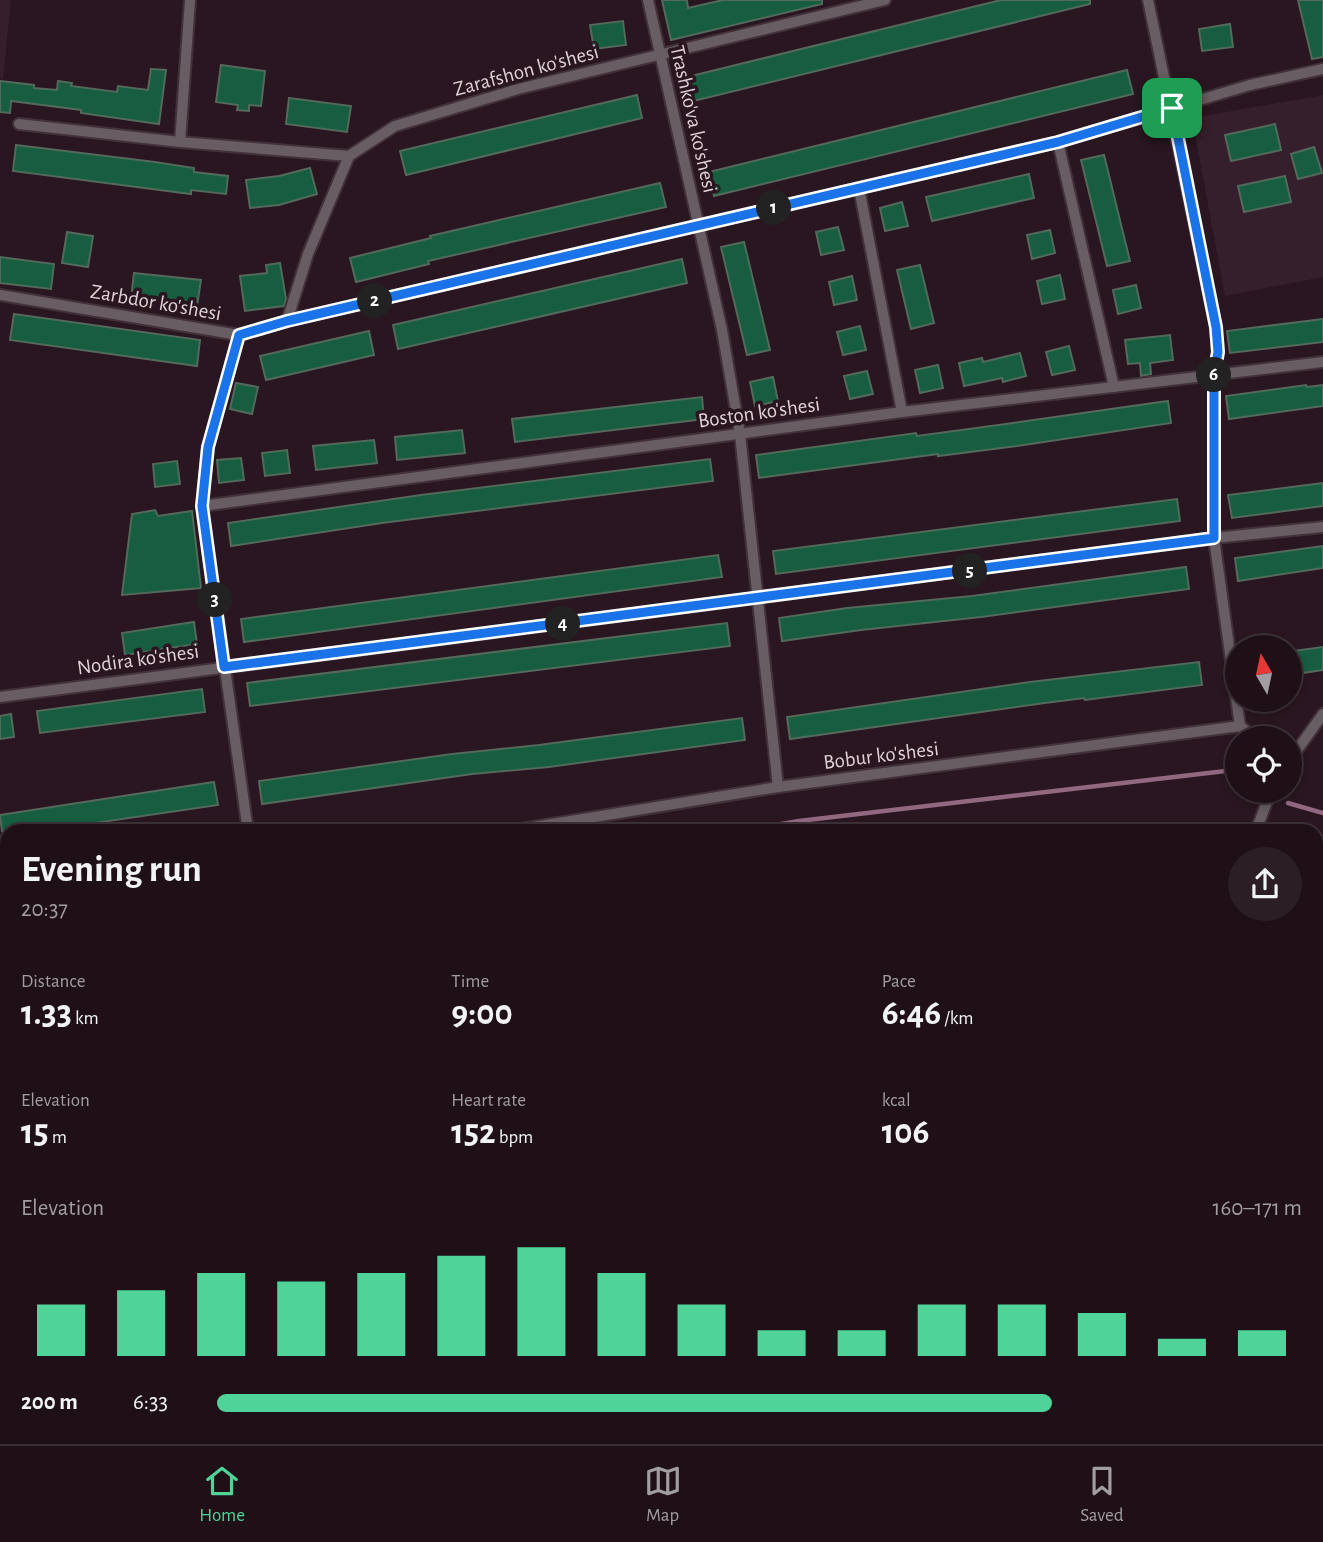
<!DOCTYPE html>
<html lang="en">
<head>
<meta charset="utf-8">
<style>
	body { margin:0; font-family:"Alegreya Sans",sans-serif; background:#2c1e25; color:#f1f3f6; height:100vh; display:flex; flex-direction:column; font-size:26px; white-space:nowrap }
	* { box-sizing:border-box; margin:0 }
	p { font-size:23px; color:#a19da2 }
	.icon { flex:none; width:38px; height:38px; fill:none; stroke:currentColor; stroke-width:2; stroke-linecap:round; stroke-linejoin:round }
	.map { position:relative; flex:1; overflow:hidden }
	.sheet { position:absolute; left:0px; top:824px; width:1323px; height:621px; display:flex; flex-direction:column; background:#1f1018; border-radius:21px 21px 0 0; box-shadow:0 4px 10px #0003,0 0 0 2px #3c3037 }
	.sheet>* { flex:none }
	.needle { width:46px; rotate:351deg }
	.controls { position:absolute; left:1225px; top:635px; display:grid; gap:14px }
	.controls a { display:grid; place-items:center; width:77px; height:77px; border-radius:50%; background:#1f1018; box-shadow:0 4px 10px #0003,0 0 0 2px #3c3037; font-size:35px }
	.pin { position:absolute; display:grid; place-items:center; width:60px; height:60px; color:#fff; margin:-30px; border-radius:14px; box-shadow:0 4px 10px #0006 }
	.km { position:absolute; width:35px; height:35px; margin:-18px; border-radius:50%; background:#222; color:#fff; font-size:19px; line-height:35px; text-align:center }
	.round { display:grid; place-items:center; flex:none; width:74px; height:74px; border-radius:37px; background:#2c1e25 }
	.summary { display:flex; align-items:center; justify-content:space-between; height:119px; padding:0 21px }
	h1 { font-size:38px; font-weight:700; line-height:52px }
	.stats { display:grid; grid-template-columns:repeat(3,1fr); gap:10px; height:119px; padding:7px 21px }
	.stats div { display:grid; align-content:center }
	.stats b { font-size:35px; font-weight:700 }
	.stats small { font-size:19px; font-weight:400 }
	.stats p { font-size:19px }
	.chart { height:196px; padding:14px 21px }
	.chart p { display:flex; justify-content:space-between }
	.chart svg { width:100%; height:126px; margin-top:7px; stroke:#50d398; stroke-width:6 }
	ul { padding:0 21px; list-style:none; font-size:23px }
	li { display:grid; grid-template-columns:112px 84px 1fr; align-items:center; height:52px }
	li i { height:18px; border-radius:9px; background:#50d398 }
	.dock { display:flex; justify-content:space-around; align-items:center; height:98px; border-top:2px solid #3c3037; background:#1f1018; font-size:19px; color:#a19da2 }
	.dock a { display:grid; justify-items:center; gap:4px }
	.dock .selected { color:#50d398 }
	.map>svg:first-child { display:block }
	.built { fill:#361f2c }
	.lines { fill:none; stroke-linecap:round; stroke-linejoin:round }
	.stream { stroke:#91687f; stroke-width:4.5 }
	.building { fill:#175d3f; stroke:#52695c; stroke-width:2 }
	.service-casing { stroke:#42303a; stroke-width:9 }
	.minor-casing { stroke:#42303a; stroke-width:14 }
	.trunk-casing { stroke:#42303a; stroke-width:23 }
	.service { stroke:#675d62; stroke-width:5 }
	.minor { stroke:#675d62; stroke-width:10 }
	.trunk { stroke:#c2abb6; stroke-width:19 }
	.route-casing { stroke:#fff; stroke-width:14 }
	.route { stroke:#1a73e8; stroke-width:9 }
	.labels { text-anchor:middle; stroke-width:7; stroke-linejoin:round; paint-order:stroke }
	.street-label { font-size:21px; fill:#dfd2d8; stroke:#291620 }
</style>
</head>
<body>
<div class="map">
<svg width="1323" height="1444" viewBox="0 0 1323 1444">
	<rect width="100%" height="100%" fill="#291620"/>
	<g class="built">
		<polygon points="0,0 11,0 3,80 0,79"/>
		<polygon points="1323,95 1323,277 1225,296 1192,118"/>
	</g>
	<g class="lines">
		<g class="stream">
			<polyline points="1253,791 1254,792"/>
			<polyline points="1288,803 1323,813"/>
			<polyline points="739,831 799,821 1234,770 1237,773"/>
			<polyline points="0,935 7,936"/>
			<polyline points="1316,957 1323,956"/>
			<polyline points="0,1076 7,1078"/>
		</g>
	</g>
	<g class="building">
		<polygon points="662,0 687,0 688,8 723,0 822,0 822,4 671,40"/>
		<polygon points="1001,0 1090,0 1090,4 685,103 679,79"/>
		<polygon points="1298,0 1323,0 1323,57 1312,59"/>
		<polygon points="623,21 626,45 594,49 590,25"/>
		<polygon points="1230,24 1233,47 1202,51 1199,29"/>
		<polygon points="221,65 265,71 261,106 249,105 249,111 237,110 238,105 216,102"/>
		<polygon points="151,69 166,70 159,124 81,113 81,110 11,101 10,113 0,112 0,81 34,85 34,88 57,90 58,81 72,83 71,86 117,92 118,86 148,90"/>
		<polygon points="1127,70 1133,94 714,196 709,172"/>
		<polygon points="637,95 642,118 406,175 400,151"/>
		<polygon points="289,98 351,106 347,132 286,124"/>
		<polygon points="1275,124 1281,150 1231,161 1225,135"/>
		<polygon points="16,145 155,162 194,168 194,172 228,176 226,194 191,190 191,194 13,171"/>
		<polygon points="1314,147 1322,173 1298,179 1291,154"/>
		<polygon points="1104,155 1130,261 1107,266 1081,160"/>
		<polygon points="310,168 317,194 279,205 250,208 246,180 279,176"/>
		<polygon points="1029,174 1034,198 932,221 926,197"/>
		<polygon points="1285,176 1291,202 1244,212 1238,186"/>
		<polygon points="660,183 666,207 428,261 429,264 356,282 350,258 431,238 430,236"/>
		<polygon points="902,202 908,226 885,231 880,208"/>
		<polygon points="838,227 844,250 821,255 816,232"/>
		<polygon points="1050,230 1055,253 1032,259 1027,235"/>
		<polygon points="67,232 93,236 88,267 62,263"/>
		<polygon points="744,242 770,350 747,355 721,247"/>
		<polygon points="0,257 54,264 51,289 0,283"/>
		<polygon points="682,259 687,283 398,349 393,325"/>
		<polygon points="280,263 286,299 284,306 245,311 240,276 267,273 266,265"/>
		<polygon points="920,265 934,323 911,329 897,270"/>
		<polygon points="134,273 201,280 197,306 131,299"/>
		<polygon points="1060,275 1065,299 1042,304 1037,281"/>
		<polygon points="852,276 857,300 834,305 829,282"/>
		<polygon points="1136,285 1141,308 1118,314 1113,290"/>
		<polygon points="14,314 200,340 197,366 10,340"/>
		<polygon points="1323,319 1323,342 1230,353 1227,331"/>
		<polygon points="860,326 866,350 843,355 837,332"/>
		<polygon points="369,331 374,355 266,380 260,356"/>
		<polygon points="1170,335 1173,360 1150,363 1151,374 1141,376 1140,363 1128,364 1125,340"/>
		<polygon points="1069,346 1075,370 1052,375 1046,352"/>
		<polygon points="1020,353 1026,376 1003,382 1002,378 964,386 959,363 982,358 983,362"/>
		<polygon points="938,365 943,388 920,393 915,370"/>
		<polygon points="867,371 873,394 850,399 844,376"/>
		<polygon points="773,377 778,401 755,406 750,382"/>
		<polygon points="236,383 258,387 252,414 230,409"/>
		<polygon points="1306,385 1307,387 1323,385 1323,406 1229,419 1226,396"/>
		<polygon points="702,397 704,419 515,442 512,419"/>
		<polygon points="1168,401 1171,423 1017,446 938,456 938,454 759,478 756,455 916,433 917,436 1006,424"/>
		<polygon points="462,430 465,453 397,460 395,437"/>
		<polygon points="374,440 377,463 316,470 313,446"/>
		<polygon points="287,450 290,473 265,476 262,453"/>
		<polygon points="241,458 244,480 219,483 217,460"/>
		<polygon points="710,459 713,481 382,523 231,546 228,523 421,495"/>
		<polygon points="177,461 180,484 155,487 153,464"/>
		<polygon points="1323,483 1323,506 1232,518 1228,495"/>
		<polygon points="1177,499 1180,521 776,574 773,551"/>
		<polygon points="155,510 158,516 192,511 201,588 122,595 132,514"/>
		<polygon points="1323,546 1323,568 1238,581 1235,558"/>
		<polygon points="718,555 722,577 244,642 241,619"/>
		<polygon points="1186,567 1189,589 981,617 861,630 782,641 779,618 847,608 972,596"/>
		<polygon points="194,622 197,644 125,655 122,633"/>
		<polygon points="727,623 730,646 250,706 247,683"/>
		<polygon points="1323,647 1323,670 1296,674 1293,651"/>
		<polygon points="1199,662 1202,685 1085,700 1084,698 1045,703 790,739 787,717 1030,682"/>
		<polygon points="202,689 205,712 40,733 37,711"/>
		<polygon points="11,714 14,737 0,739 0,716"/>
		<polygon points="742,718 745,740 549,767 472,774 262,804 259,781 452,754 539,745"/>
		<polygon points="214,782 218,805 40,831 2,831 0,815"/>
	</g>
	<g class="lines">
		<defs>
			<g id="service">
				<polyline points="0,906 7,907"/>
				<polyline points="1316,985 1323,984"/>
				<polyline points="0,1104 7,1091"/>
				<polyline points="1316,1126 1323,1128"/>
			</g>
			<g id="minor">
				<polyline points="648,0 722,330 740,434 778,787"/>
				<polyline points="1148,0 1216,328 1218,352 1214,375 1214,538 1240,726"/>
				<polyline points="19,124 180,142 349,156 395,126 518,89 885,0"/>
				<polyline points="180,142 190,0"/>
				<polyline points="1058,142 1114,387"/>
				<polyline points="859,188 902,412"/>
				<polyline points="0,295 239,335 287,321 1058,142 1250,85 1323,69"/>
				<polyline points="287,321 308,254 349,156"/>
				<polyline points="239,335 208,447 202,506 248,831"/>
				<polyline points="202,506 902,412 1323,362"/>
				<polyline points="0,697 1214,538 1323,527"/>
				<polyline points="1290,760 1323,714"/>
				<polyline points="509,831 778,787 1240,726 1255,738"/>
				<polyline points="1256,831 1271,791"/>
				<polyline points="0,1264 7,1270"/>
				<polyline points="199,1438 205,1444"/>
				<polyline points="584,1444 586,1438"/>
				<polyline points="746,1444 747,1438"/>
				<polyline points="914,1444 915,1438"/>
				<polyline points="1091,1444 1092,1438"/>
			</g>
			<g id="trunk">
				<polyline points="1316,872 1323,871"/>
				<polyline points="0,981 7,982"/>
			</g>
		</defs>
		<use href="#service" class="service-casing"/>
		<use href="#minor" class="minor-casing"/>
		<use href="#trunk" class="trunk-casing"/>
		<use href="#service" class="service"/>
		<use href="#minor" class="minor"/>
		<use href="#trunk" class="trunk"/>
	</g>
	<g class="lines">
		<defs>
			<polygon id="route" points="1172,108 1216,327 1218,352 1214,375 1214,538 224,667 202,506 208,447 239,335 287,321 1058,142"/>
		</defs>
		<use href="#route" class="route-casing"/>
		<use href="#route" class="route"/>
	</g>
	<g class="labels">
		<g class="street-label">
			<text transform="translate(526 70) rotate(-15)" y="7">Zarafshon ko'shesi</text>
			<text transform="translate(694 119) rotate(77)" y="7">Trashko'va ko'shesi</text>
			<text transform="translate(156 302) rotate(10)" y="7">Zarbdor ko'shesi</text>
			<text transform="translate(759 412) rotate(-8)" y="7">Boston ko'shesi</text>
			<text transform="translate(138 659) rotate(-8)" y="7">Nodira ko'shesi</text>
			<text transform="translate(881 755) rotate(-7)" y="7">Bobur ko'shesi</text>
		</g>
	</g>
</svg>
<div class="controls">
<a><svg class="needle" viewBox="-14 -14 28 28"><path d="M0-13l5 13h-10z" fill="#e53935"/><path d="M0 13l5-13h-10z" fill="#a19da2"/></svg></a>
<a><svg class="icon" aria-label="locate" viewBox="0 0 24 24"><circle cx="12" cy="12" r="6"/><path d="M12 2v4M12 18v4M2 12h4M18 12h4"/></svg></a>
</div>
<div class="pin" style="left:1172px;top:108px;background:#1e9e55"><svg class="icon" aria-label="arrive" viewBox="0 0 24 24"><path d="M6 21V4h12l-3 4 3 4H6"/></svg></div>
<b class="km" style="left:774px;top:208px">1</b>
<b class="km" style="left:375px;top:301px">2</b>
<b class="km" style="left:215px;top:600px">3</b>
<b class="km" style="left:563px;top:624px">4</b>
<b class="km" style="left:970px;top:571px">5</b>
<b class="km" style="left:1214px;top:375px">6</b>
<section class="sheet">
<div class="summary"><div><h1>Evening run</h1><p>20:37</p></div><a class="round"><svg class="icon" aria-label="share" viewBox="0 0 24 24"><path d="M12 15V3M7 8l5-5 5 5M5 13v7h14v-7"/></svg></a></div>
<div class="stats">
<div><p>Distance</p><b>1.33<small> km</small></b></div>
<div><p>Time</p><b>9:00</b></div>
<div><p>Pace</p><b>6:46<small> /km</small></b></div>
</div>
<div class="stats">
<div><p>Elevation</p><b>15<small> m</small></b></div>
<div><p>Heart rate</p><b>152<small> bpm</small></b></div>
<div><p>kcal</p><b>106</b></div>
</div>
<div class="chart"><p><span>Elevation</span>160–171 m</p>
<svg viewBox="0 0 160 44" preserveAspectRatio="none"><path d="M5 44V26M15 44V21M25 44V15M35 44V18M45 44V15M55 44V9M65 44V6M75 44V15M85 44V26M95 44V35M105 44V35M115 44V26M125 44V26M135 44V29M145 44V38M155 44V35"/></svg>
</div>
<ul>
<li><b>200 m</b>6:33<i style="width:77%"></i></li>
</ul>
</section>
</div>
<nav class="dock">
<a class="selected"><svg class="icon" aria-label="home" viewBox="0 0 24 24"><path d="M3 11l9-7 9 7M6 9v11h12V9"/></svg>Home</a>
<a><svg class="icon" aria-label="map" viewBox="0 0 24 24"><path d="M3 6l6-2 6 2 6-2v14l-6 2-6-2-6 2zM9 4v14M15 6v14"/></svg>Map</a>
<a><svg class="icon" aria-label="saved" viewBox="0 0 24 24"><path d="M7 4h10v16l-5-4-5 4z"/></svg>Saved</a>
</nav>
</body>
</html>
